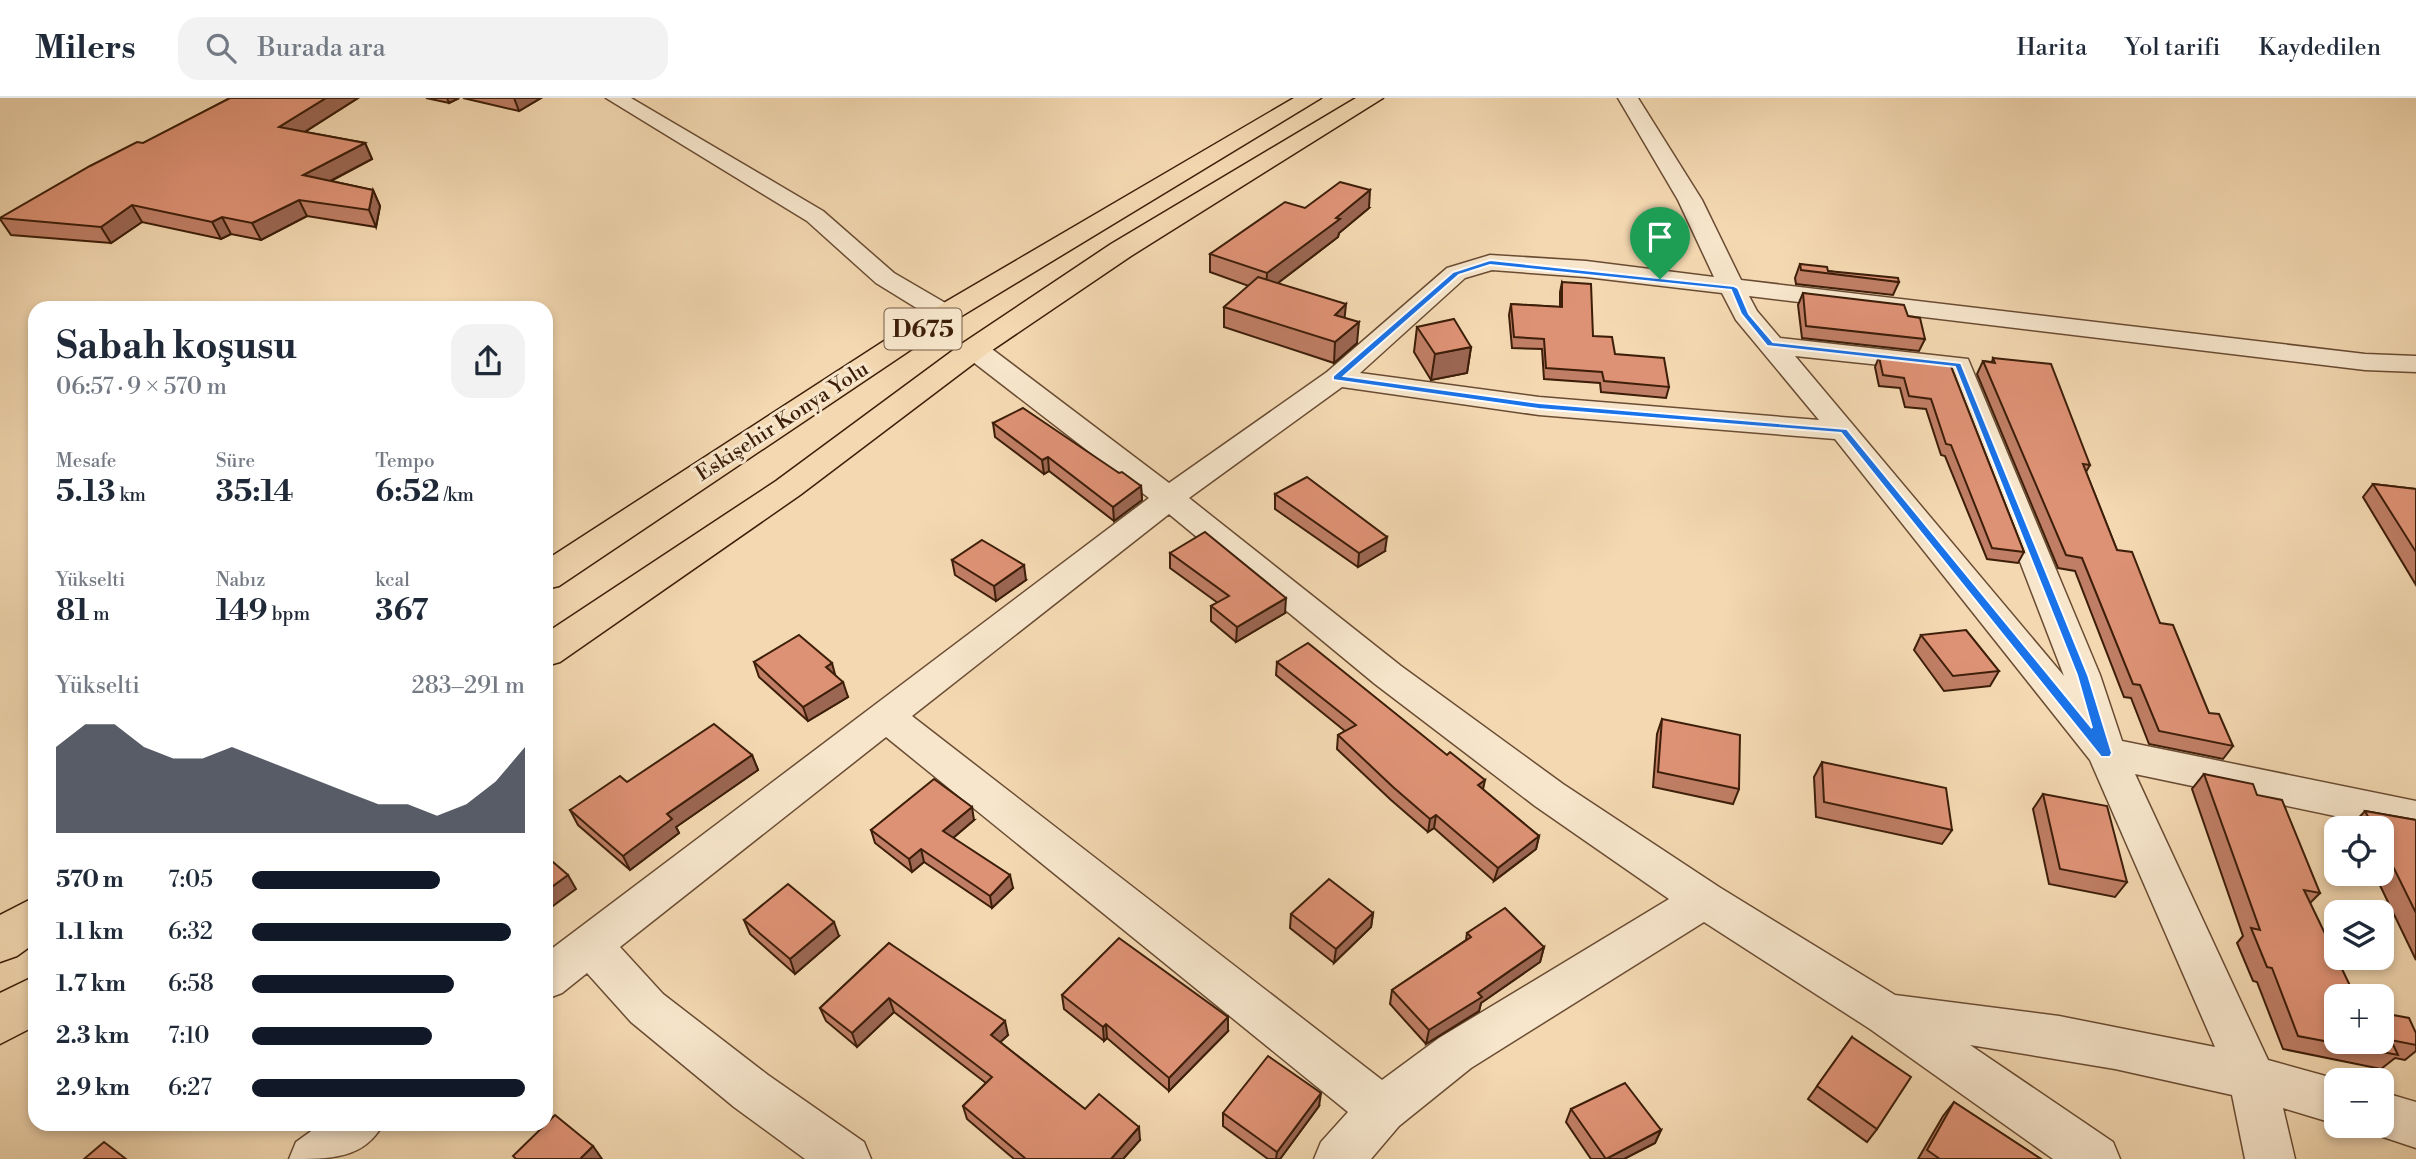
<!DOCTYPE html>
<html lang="tr">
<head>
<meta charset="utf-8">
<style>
	body { margin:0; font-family:"Libre Bodoni",serif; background:#f2f2f3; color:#1f2937; height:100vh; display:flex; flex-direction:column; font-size:26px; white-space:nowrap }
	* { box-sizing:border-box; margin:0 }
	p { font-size:23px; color:#747a83 }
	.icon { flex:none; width:38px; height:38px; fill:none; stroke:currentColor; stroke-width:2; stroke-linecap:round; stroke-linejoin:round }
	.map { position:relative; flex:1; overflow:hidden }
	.panel { position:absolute; left:28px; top:203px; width:525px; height:830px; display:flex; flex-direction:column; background:#fff; border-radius:21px; box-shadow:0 4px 10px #0003 }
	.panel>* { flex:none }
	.tools { position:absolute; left:2324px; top:718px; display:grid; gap:14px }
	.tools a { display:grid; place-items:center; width:70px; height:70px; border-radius:14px; background:#fff; box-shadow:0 4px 10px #0003; font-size:35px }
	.pin { position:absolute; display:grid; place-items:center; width:60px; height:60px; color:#fff; margin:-72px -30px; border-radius:50% 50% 50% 0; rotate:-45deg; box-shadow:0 0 7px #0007 }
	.pin .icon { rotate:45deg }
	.round { display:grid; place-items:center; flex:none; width:74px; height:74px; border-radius:21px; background:#f2f2f3 }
	.summary { display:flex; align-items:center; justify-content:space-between; height:119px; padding:0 28px }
	h1 { font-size:38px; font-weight:800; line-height:52px }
	.metrics { display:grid; grid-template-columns:repeat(3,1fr); gap:10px; height:119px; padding:7px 28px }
	.metrics div { display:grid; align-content:center }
	.metrics b { font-size:30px; font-weight:800 }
	.metrics small { font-size:19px; font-weight:400 }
	.metrics p { font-size:19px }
	.chart { height:196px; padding:14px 28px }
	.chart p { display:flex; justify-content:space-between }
	.chart svg { width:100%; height:126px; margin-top:7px; fill:#111827; opacity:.7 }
	ul { padding:0 28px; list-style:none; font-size:23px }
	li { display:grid; grid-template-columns:112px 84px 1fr; align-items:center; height:52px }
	li i { height:18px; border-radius:9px; background:#111827 }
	header { display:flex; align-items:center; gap:42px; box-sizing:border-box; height:98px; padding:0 35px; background:#fff; border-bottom:2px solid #e0e1e3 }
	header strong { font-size:33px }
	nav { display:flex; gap:38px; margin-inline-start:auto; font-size:24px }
	.search { width:490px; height:63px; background:#f2f2f3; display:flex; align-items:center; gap:18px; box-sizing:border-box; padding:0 24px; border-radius:21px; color:#747a83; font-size:26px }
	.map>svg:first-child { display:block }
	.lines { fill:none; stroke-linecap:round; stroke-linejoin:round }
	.minor-casing { stroke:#6a4c33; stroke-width:3 }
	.highway-casing { stroke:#3d1e09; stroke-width:3 }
	.minor { fill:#f7e6cc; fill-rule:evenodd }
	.highway { fill:#f3d8b1; fill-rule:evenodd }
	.wall { fill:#bf7e65; stroke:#3d1e09; stroke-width:2 }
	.shaded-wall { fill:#9b6652; stroke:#3d1e09; stroke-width:2 }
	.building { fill:#de9275; stroke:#3d1e09; stroke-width:2 }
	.route { fill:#1a73e8; stroke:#fff; stroke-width:2; fill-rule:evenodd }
	.labels { text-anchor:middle; stroke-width:6; stroke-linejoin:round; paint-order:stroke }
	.far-street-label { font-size:21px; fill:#3d1e09; stroke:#f7e6cc }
	.shield { fill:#f7e6cc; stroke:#755a44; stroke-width:2 }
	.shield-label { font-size:24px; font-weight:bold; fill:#3d1e09 }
</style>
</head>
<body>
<header>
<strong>Milers</strong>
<div class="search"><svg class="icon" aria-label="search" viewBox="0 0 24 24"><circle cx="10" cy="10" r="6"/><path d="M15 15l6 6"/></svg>Burada ara</div>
<nav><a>Harita</a><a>Yol tarifi</a><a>Kaydedilen</a></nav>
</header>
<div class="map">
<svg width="2416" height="1061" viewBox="0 0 2416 1061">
	<rect width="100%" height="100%" fill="#f3d8b1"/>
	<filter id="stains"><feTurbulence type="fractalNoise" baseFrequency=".00286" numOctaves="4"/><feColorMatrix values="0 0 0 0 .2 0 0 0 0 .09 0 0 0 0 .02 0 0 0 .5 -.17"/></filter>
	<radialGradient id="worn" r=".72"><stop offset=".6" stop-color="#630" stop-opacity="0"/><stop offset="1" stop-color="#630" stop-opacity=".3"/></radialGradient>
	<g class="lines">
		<defs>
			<g id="minor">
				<polygon points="606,0 631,0 823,113 894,175 954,210 958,216 954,222 936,222 876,185 807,123"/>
				<path d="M1618 0H1638L1702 102 1741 182 2365 256 2416 258V274L2365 272 1749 198 1757 213 1780 240 1968 261 2100 577 2122 643 2416 703V735L2135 676 2268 962 2340 982H2336V1026L2283 1010 2295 1061H2245L2232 997 2115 971 1970 947 2113 1044 2120 1061H2053L1870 931 1704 824 1471 970 1399 1028 1371 1061H1314L1321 1044 1348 1014 886 639 620 849 663 896 768 977 864 1044 871 1061H805L734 1009 631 924 587 875 562 895 546 901V855L1149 400 964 257 960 251 964 245H984L1169 385 1327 274 1447 170 1490 157 1586 163 1714 179 1678 102ZM1492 172 1586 179 1722 195 1736 222 1819 322 1539 299 1360 275 1465 180ZM1795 258 1947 274 2064 578ZM1342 289 1539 317 1835 341 2090 662 2215 949 2059 918 1895 897 1719 789 1563 686 1401 568 1189 400ZM1169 416 1375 586 1535 708 1669 801 1439 940 1382 982 912 618Z"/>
				<polygon points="2382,994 2416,1004 2416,1050 2365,1033 2362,1027 2382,1027"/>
				<path d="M321 1026H383C364 1061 331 1061 289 1061L296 1044Z"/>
			</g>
			<g id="highway">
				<polygon points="1294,0 1321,0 955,222 559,488 546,491 546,462 935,210"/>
				<polygon points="1356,0 1383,0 1131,158 985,257 800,397 560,564 546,568 546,535 776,383 963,245 1111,146"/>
				<polygon points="35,799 35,845 17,858 0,864 0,817"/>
				<polygon points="35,878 35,928 0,946 0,895"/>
			</g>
		</defs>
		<use href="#minor" class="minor-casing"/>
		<use href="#highway" class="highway-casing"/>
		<use href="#minor" class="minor"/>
		<use href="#highway" class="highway"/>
	</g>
	<g class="wall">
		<polygon points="230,0 358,0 305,34 365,45 372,61 331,83 373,92 380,108 376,129 307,118 261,142 231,136 221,141 142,124 111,145 11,137 0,121"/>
		<polygon points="426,0 459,0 449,5"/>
		<polygon points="463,0 541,0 519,13"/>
		<polygon points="1305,110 1369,110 1339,135 1338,139 1278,185 1345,220 1357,245 1334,265 1224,229 1224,209 1249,188 1210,174 1210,156"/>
		<polygon points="1800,166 1828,173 1899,184 1893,197 1796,186 1795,180"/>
		<polygon points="1562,184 1593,238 1615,256 1669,289 1666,300 1601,294 1600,285 1544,281 1542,251 1512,250 1509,217 1511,206 1560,209 1560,194"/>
		<polygon points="1803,195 1908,218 1925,241 1919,253 1802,240 1798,207"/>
		<polygon points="1417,229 1471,249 1467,275 1431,282 1414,254"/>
		<polygon points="1879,259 1950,266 2024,454 2018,465 1987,461 1945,358 1941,357 1926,311 1905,309 1900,290 1879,288 1875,269"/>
		<polygon points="1993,260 2090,367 2086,374 2117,452 2160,525 2209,615 2233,648 2223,661 2149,646 2131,600 2124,599 2075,473 2058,470 1977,276 1983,263 1992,264"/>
		<polygon points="993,325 1119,375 1141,388 1142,402 1114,423 1049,373 1044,376 995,339"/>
		<polygon points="2373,386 2416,391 2416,487 2363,399"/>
		<polygon points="1275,396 1385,453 1358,469 1275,411"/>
		<polygon points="1170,455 1285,515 1236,544 1211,523 1211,508 1218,505 1170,470"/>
		<polygon points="952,462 1026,482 996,503 955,477"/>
		<polygon points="1921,537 1999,573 1990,588 1944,593 1914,552"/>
		<polygon points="754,564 835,577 848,599 808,623 759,579"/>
		<polygon points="1277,564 1483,692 1539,738 1536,751 1494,783 1434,730 1428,734 1391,702 1337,651 1338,637 1345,633 1276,577"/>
		<polygon points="1662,621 1739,691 1733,706 1653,689 1657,636"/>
		<polygon points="752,657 758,672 676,729 679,735 630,772 578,727 570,712 627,684"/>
		<polygon points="1822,664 1952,732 1942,746 1816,719 1814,679"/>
		<polygon points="2204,676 2257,697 2320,795 2310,805 2336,943 2416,935 2416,953 2405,962 2395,960 2381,971 2283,951 2257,884 2253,883 2237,845 2243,838 2192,691"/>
		<polygon points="2043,696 2127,784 2115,799 2049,786 2033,711"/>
		<polygon points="2365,713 2416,722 2416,862 2374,775 2382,775 2382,730 2352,730 2351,728"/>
		<polygon points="974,722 953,740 1013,790 992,810 924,764 912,774 875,745 871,732"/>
		<polygon points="1373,815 1371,829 1334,865 1290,830 1291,816"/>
		<polygon points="744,822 839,838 795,876 750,836"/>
		<polygon points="1467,835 1544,849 1540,864 1481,905 1479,913 1426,946 1390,906 1392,892 1466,842"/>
		<polygon points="889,845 1008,937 1000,944 1085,1011 1140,1042 1123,1061 1014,1061 967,1021 963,1008 986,985 894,914 857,949 826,923 820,910"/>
		<polygon points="1062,897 1228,933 1169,993 1107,940 1104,943 1064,911"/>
		<polygon points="1852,939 1877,1031 1867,1044 1808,1001"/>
		<polygon points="1954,1004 2041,1061 1918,1061 1943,1018"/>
		<polygon points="1319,1008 1280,1061 1268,1061 1223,1028 1223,1015"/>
		<polygon points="1571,1011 1661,1032 1655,1045 1624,1061 1591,1061 1566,1024"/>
	</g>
	<g class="shaded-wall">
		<polygon points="326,0 358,0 287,45 279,29"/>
		<polygon points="447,0 459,0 449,5"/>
		<polygon points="514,0 541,0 519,13"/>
		<polygon points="365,45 372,61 311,93 303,77"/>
		<polygon points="373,92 380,108 376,129 369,112"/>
		<polygon points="1370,92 1369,110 1339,135 1338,139 1266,194 1267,175"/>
		<polygon points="299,102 307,118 261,142 252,125"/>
		<polygon points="132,107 142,124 111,145 101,129"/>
		<polygon points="222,119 231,136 221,141 212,124"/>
		<polygon points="1346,206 1344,226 1335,217"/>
		<polygon points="1359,224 1357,245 1334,265 1335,244"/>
		<polygon points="1471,249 1467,275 1431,282 1435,256"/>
		<polygon points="1048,359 1049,373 1044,376 1042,362"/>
		<polygon points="1141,388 1142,402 1114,423 1113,409"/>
		<polygon points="1387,439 1385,453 1358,469 1359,455"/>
		<polygon points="1024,467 1026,482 996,503 994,488"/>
		<polygon points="1286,500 1285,515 1236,544 1237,529"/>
		<polygon points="832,565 836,580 826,569"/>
		<polygon points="843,584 848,599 808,623 803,609"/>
		<polygon points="752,657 758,672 676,729 679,735 630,772 623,758 667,716"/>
		<polygon points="1485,682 1482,696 1478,687"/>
		<polygon points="972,709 974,722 946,746 943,733"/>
		<polygon points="1436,717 1434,730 1428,734 1430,721"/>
		<polygon points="1539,738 1536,751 1494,783 1498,770"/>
		<polygon points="921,751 924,764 912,774 909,761"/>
		<polygon points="568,777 576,791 546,813 546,793"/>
		<polygon points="1010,777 1013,790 992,810 990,798"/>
		<polygon points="1373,815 1371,829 1334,865 1336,851"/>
		<polygon points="834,824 839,838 795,876 790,861"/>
		<polygon points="1544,849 1540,864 1481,905 1479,913 1426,946 1429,932 1478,895"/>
		<polygon points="889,900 894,914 857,949 852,935"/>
		<polygon points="1228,919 1228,933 1169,993 1169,980"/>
		<polygon points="1005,923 1008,937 994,950 991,937"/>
		<polygon points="1106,926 1107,940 1104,943 1103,929"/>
		<polygon points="1321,995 1319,1008 1280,1061 1276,1061 1277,1054"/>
		<polygon points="1139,1029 1140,1042 1123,1061 1111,1061"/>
		<polygon points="1661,1032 1655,1045 1624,1061 1606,1061"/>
		<polygon points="593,1048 602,1061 580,1061"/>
	</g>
	<g class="building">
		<polygon points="230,0 326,0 279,29 365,45 303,77 373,92 369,112 299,102 252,125 222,119 212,124 132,107 101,129 0,120 90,68 137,44 143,45"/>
		<polygon points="1340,84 1370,92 1336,120 1340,121 1267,175 1210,156 1285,104 1305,110"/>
		<polygon points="1800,166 1827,169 1828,173 1898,180 1899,184 1801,172"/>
		<polygon points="1258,179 1346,206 1335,217 1359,224 1335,244 1224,209"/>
		<polygon points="1562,184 1591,186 1593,238 1612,239 1615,256 1664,260 1669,289 1604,283 1602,274 1546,270 1544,241 1514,239 1511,206 1562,209"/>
		<polygon points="1803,195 1904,207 1908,218 1920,220 1925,241 1806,228"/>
		<polygon points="1454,221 1471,249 1435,256 1417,229"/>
		<polygon points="1879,259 1950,266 2024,454 1992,450 1951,347 1946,346 1931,301 1909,298 1904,280 1883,277"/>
		<polygon points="1993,260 2051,266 2090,367 2083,366 2117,452 2132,454 2160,525 2173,527 2209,615 2219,616 2233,648 2159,633 2140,587 2133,586 2082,460 2066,457 1983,263 1995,265"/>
		<polygon points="1023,310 1119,375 1122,374 1141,388 1113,409 1048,359 1042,362 993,325"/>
		<polygon points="1307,379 1387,439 1359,455 1275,396"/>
		<polygon points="2373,386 2416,391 2416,454"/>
		<polygon points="1205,434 1286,500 1237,529 1211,508 1229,498 1170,455"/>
		<polygon points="982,442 1024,467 994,488 952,462"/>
		<polygon points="1966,532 1999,573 1953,578 1921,537"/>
		<polygon points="799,537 832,565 826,569 843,584 803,609 754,564"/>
		<polygon points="1308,545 1447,657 1450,654 1485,682 1478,687 1539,738 1498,770 1436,717 1430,721 1393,689 1338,637 1356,627 1277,564"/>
		<polygon points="1662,621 1740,637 1739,691 1658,674"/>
		<polygon points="714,626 752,657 667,716 672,721 623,758 570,712 620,678 627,684"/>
		<polygon points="1822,664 1946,690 1952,732 1824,704"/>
		<polygon points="2204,676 2253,686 2257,697 2282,702 2320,795 2304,792 2355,898 2336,898 2336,943 2382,943 2382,915 2409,920 2416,935 2416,947 2391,942 2398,957 2298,938 2272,870 2267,869 2251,830 2260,832"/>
		<polygon points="934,681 972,709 943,733 1010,777 990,798 921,751 909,761 871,732"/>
		<polygon points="2043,696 2107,708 2127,784 2060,771"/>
		<polygon points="2365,713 2416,722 2416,815 2382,746 2382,730 2374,730"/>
		<polygon points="546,758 568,777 546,793"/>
		<polygon points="1329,781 1373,815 1336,851 1291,816"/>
		<polygon points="788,786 834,824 790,861 744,822"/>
		<polygon points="1505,810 1544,849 1478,895 1482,899 1429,932 1392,892 1471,839 1467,835"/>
		<polygon points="1119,840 1228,919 1169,980 1106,926 1103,929 1062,897"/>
		<polygon points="889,845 1005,923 991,937 1085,1011 1099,996 1139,1029 1111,1061 1026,1061 963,1008 992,979 889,900 852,935 820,910"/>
		<polygon points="1852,939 1911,979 1877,1031 1817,988"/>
		<polygon points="1268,958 1321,995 1277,1054 1223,1015"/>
		<polygon points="1625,985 1661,1032 1606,1061 1571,1011"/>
		<polygon points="1954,1004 2041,1061 1940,1061 1927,1052"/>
		<polygon points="555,1017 593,1048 580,1061 516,1061 513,1058"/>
		<polygon points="104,1044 126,1061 84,1061"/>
	</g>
	<path class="route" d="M1490 162 1734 188 1738 190 1749 216 1773 244 1961 265 2088 577 2112 655 2110 659H2101L1841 335 1539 311 1333 282V278L1453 174ZM1490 167 1731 192 1741 216 1767 248 1955 269 2077 577 2092 630 1847 331 1539 305 1344 278 1459 177Z"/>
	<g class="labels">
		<g class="far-street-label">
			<text transform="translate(782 323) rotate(-33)" y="7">Eskişehir Konya Yolu</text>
		</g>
		<rect class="shield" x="884.5" y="210.5" width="77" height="41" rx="5"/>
		<g class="shield-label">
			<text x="923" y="239">D675</text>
		</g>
	</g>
	<rect width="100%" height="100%" filter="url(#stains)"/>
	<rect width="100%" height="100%" fill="url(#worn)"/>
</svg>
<div class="tools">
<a><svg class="icon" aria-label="locate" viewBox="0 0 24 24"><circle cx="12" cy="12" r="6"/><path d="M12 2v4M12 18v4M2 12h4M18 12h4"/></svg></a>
<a><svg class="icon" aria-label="layers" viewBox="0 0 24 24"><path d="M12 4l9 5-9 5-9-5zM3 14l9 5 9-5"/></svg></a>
<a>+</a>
<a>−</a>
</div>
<div class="pin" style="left:1660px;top:181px;background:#1e9e55"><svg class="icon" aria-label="arrive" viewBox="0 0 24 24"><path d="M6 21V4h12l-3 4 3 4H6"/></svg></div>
<section class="panel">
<div class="summary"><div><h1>Sabah koşusu</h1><p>06:57 · 9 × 570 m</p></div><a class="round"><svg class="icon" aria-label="share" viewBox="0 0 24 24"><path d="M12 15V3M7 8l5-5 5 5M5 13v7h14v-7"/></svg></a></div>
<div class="metrics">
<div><p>Mesafe</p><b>5.13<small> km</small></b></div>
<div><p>Süre</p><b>35:14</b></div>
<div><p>Tempo</p><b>6:52<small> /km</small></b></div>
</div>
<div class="metrics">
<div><p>Yükselti</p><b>81<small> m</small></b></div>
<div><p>Nabız</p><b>149<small> bpm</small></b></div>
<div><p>kcal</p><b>367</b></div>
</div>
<div class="chart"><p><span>Yükselti</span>283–291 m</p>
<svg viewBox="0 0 160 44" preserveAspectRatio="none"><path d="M0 44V14L10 6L20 6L30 14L40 18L50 18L60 14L70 18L80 22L90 26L100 30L110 34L120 34L130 38L140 34L150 26L160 14V44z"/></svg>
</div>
<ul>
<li><b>570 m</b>7:05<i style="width:69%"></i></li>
<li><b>1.1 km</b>6:32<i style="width:95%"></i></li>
<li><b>1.7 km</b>6:58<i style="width:74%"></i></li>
<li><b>2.3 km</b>7:10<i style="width:66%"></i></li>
<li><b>2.9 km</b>6:27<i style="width:100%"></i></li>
</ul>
</section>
</div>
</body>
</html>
